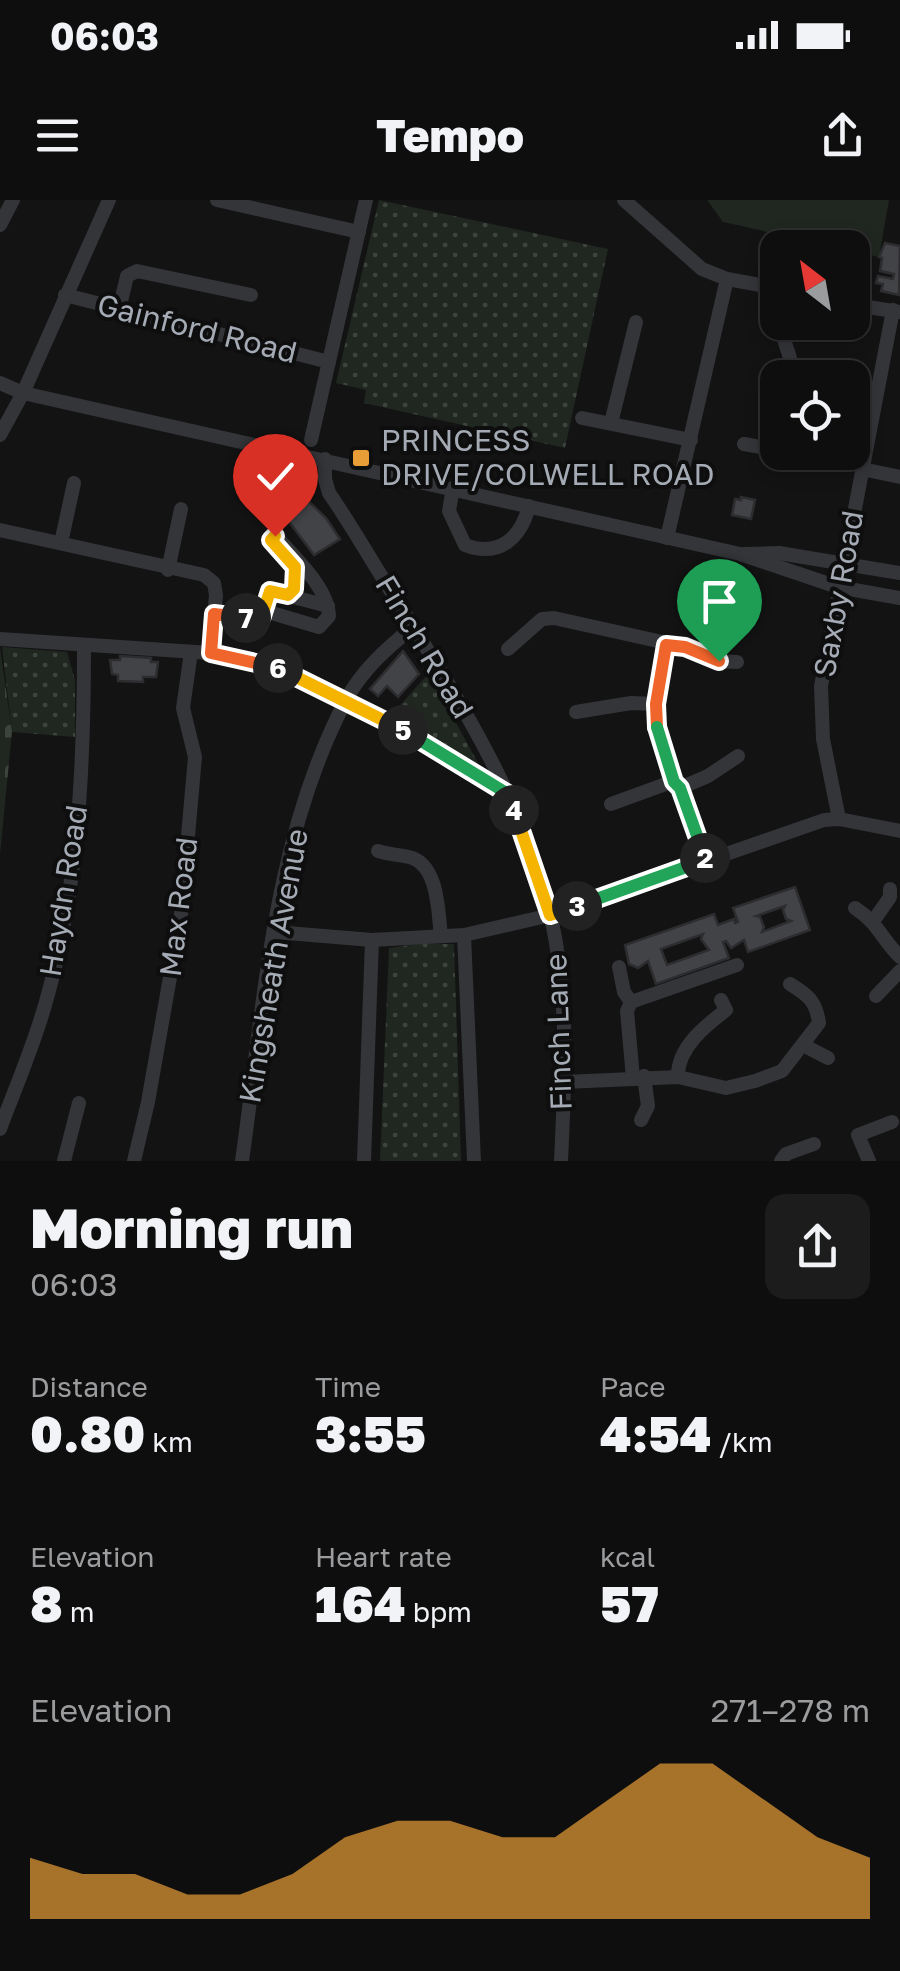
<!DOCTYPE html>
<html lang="en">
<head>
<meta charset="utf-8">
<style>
	body { margin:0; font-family:"Golos Text",sans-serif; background:#1c1c1d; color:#f1f3f6; height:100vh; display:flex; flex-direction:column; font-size:38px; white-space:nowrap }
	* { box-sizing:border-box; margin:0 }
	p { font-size:32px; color:#9b9c9e }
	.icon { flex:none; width:55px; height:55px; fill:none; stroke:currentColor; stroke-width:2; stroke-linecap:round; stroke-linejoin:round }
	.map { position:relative; height:961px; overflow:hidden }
	.panel { display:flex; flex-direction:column; background:#0e0e0f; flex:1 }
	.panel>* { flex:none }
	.needle { width:65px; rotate:329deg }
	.controls { position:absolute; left:760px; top:30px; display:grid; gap:20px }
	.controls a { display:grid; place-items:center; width:110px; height:110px; border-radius:20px; background:#0e0e0f; box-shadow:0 5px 15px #0003,0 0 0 2px #2e2e2f; font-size:50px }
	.pin { position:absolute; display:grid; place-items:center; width:85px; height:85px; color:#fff; margin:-102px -42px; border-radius:50% 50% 50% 0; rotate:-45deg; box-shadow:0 0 10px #0007 }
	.pin .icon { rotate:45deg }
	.km { position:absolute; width:50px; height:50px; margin:-25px; border-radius:50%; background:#222; color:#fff; font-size:28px; line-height:50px; text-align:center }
	.round { display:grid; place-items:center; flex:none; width:105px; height:105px; border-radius:20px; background:#1c1c1d }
	.summary { display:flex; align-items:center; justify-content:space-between; height:170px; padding:0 30px }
	h1 { font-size:55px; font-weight:800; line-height:75px }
	.stats { display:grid; grid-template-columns:repeat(3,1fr); gap:15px; height:170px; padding:10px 30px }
	.stats div { display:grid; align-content:center }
	.stats b { font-size:50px; font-weight:800 }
	.stats small { font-size:28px; font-weight:400 }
	.stats p { font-size:28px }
	.chart { height:280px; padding:20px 30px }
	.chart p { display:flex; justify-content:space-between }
	.chart svg { width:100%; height:180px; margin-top:10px; fill:#e99d36; opacity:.7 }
	.status { display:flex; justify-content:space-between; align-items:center; height:70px; padding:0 50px; background:#0e0e0f; direction:ltr }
	.status svg { height:28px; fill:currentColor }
	header { display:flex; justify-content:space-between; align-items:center; height:130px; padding:0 30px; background:#0e0e0f; font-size:45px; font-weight:800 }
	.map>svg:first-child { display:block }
	.grass { fill:url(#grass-dots) }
	.cemetery { fill:url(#cemetery-stones) }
	.green { fill:#1f2720 }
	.building { fill:#424347; stroke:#2d2d30; stroke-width:2.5; fill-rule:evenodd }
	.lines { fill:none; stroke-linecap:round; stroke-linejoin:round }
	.minor { stroke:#343539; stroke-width:14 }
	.split-1-casing { stroke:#fff; stroke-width:20 }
	.split-2-casing { stroke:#fff; stroke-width:20 }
	.split-3-casing { stroke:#fff; stroke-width:20 }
	.split-4-casing { stroke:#fff; stroke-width:20 }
	.split-5-casing { stroke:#fff; stroke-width:20 }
	.split-6-casing { stroke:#fff; stroke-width:20 }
	.split-7-casing { stroke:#fff; stroke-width:20 }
	.split-8-casing { stroke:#fff; stroke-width:20 }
	.split-1 { stroke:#f0652b; stroke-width:12 }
	.split-2 { stroke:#22a559; stroke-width:12 }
	.split-3 { stroke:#22a559; stroke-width:12 }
	.split-4 { stroke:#f5b400; stroke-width:12 }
	.split-5 { stroke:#22a559; stroke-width:12 }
	.split-6 { stroke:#f5b400; stroke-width:12 }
	.split-7 { stroke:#f0652b; stroke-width:12 }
	.split-8 { stroke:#f5b400; stroke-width:12 }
	.poi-dot { fill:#e99d36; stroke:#0e0e0f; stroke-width:4 }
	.labels { text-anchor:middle; stroke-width:8; stroke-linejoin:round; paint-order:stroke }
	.street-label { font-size:30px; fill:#a5abb4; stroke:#0e0e0f }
	.poi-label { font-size:30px; fill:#a5abb4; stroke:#0e0e0f; text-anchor:start }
</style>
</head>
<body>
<div class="status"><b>06:03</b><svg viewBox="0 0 49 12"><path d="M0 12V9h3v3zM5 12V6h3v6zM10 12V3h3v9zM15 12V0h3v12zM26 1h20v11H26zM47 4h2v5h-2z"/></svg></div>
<header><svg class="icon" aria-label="menu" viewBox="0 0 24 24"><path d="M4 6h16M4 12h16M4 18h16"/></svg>Tempo<svg class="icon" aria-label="share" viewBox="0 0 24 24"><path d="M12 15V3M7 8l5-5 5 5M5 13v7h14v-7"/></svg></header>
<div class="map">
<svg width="900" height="961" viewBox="0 0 900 961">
	<defs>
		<pattern id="grass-dots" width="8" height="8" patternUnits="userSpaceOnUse" patternTransform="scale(2.5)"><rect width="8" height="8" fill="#1f2720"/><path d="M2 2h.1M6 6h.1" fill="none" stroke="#3d443e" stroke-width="1.8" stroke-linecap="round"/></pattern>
		<pattern id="cemetery-stones" width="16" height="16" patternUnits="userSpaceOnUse" patternTransform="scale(2.5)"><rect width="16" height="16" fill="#1f2720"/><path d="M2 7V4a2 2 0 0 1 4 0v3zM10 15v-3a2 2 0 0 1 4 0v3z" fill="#3d443e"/></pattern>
	</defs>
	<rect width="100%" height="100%" fill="#131314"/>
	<g class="grass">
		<polygon points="379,0 608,49 565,248 364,203 366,190 336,183"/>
		<polygon points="2,447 67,452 75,480 75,537 12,532"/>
		<polygon points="429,473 479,565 394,512"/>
		<polygon points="419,744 454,744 461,961 380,961 389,748"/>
	</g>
	<polygon class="cemetery" points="0,447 12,532 0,654"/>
	<polygon class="green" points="707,0 889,0 879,57 853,51 852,48 836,47 723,22"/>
	<g class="building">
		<polygon points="885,43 900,46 899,95 881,91 883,84 876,83 878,76 893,79 894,74 880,71 882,58 879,57"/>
		<polygon points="254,275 273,279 302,295 326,318 340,339 314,355 290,323 271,311 248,304"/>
		<polygon points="741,297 755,300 751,319 732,315 735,299 741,300"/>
		<polygon points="403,451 419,474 398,497 387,486 378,496 370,489"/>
		<polygon points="120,456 151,458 151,462 158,462 156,477 143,477 143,482 118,481 118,475 112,474 110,460 120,460"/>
		<path d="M795 687 810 730 748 752 744 740 731 748 726 741 723 742 729 758 656 784 648 761 638 768 629 764 625 745 714 714 718 725 734 719 735 723 738 722 733 708ZM785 706 783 710 786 719 791 721 762 732 764 727 760 717 756 716ZM703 734 701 739 709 750 667 765 661 749Z"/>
	</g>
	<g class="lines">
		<g class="minor">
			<polyline points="217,0 359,32"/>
			<polyline points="624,0 702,69 727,79 778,88"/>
			<polyline points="0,25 13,0"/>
			<polyline points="65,95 329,162"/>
			<polyline points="868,107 900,112"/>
			<polyline points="119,110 127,76 137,71 251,95"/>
			<path d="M783 122C779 143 795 152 790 178"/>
			<polyline points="0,183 23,193 740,354 838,387 900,398"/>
			<polyline points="582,218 691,240"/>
			<polyline points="611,223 636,122"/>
			<polyline points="0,235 23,193 109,0"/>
			<polyline points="311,240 366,0"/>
			<polyline points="744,244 778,250"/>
			<polyline points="788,252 802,255"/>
			<path d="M325 259V279L329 293C352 326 372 362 394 396 457 497 524 600 551 717 569 798 565 879 561 961"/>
			<polyline points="862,269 900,277"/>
			<path d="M453 288 449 311 465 345C499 358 521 338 529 306"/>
			<polyline points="0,330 204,375 214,383 216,395 211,453"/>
			<polyline points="667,338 727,79"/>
			<polyline points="61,343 74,283"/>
			<polyline points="745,354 779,353 900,373"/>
			<polyline points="168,370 181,309"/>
			<path d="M265 411 319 427 329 416C328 387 293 356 275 335L271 340 295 367 293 389 287 395"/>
			<polyline points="214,414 260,418 270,391 328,406"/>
			<polyline points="0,439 211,453 277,468 346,499 441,551 507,593"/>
			<polyline points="666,445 656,504 658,536 707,660"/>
			<polyline points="508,449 542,419 554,418 685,447 719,461 737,462"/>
			<polyline points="576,512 631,503 656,504"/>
			<polyline points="680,588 708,576 738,556"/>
			<polyline points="611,604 674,581"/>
			<polyline points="839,619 823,539 821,486 893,110"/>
			<path d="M378 651C388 654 399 655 409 657 439 664 438 713 441 736"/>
			<path d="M855 708C877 722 882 739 900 757"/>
			<polyline points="874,720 890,697 890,689"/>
			<polyline points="275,732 372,740 464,735 551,715 824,620 839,619 900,631"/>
			<polyline points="464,735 474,961"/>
			<polyline points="619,767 624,792 631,802"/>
			<polyline points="876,796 900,771"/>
			<polyline points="803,845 828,858"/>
			<path d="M678 877C677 848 705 826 726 810L721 800"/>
			<polyline points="633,878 627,811 631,802 737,765"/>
			<path d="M565 882 678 877 726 888 755 881 782 871 819 823C816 801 808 795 790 784"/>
			<polyline points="641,920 648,906 644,876"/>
			<path d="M0 929C16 886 35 843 47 798 79 684 84 563 84 446"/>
			<polyline points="64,961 79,903"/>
			<polyline points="134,961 148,902 181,715 195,557 183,508 191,452"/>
			<path d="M242 961C264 807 272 640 346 500 362 470 387 448 413 427"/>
			<polyline points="364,961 372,740"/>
			<polyline points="781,961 786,954 814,944"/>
			<polyline points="869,961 858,935 892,922"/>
		</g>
	</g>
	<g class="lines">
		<defs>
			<polyline id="split-1" points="657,527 656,504 666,445 685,447 719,461"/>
			<polyline id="split-2" points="657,527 674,582 680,588 705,658"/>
			<polyline id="split-3" points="577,706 706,660 705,658"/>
			<polyline id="split-4" points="514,610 550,715 577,706"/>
			<polyline id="split-5" points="403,530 508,594 514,610"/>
			<polyline id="split-6" points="278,468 403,530"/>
			<polyline id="split-7" points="246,418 214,414 211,453 278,468"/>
			<polyline id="split-8" points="246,418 262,416 270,391 288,395 294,389 295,367 271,340 275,336"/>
		</defs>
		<use href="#split-1" class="split-1-casing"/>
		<use href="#split-2" class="split-2-casing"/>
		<use href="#split-3" class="split-3-casing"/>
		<use href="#split-4" class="split-4-casing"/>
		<use href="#split-5" class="split-5-casing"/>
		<use href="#split-6" class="split-6-casing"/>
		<use href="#split-7" class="split-7-casing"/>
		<use href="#split-8" class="split-8-casing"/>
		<use href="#split-1" class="split-1"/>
		<use href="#split-2" class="split-2"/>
		<use href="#split-3" class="split-3"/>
		<use href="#split-4" class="split-4"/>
		<use href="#split-5" class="split-5"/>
		<use href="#split-6" class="split-6"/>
		<use href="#split-7" class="split-7"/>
		<use href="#split-8" class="split-8"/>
	</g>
	<rect class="poi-dot" x="351" y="248" width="20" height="20" rx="5"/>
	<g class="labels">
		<g class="street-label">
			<text transform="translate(197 129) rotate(14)" y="10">Gainford Road</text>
			<text transform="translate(839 394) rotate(-80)" y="10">Saxby Road</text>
			<text transform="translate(424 447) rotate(59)" y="10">Finch Road</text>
			<text transform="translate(64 691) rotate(-81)" y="10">Haydn Road</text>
			<text transform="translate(179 707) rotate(-83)" y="10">Max Road</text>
			<text transform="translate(274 766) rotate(-80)" y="10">Kingsheath Avenue</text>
			<text transform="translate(559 832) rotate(-92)" y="10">Finch Lane</text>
		</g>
		<g class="poi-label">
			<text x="381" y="251">PRINCESS<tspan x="381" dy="34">DRIVE/COLWELL ROAD</tspan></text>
		</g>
	</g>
</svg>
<div class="controls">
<a><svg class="needle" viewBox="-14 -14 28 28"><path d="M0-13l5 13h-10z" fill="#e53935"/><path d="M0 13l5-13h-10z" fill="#9b9c9e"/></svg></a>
<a><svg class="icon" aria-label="locate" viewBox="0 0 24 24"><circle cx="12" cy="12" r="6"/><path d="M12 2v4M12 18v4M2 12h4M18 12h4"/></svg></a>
</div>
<div class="pin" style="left:719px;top:461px;background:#1e9e55"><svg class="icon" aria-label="arrive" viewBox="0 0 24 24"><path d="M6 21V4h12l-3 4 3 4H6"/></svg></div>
<div class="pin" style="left:275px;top:336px;background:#d93025"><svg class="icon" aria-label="check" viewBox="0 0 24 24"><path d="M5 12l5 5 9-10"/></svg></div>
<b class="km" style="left:705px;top:658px">2</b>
<b class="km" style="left:577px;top:706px">3</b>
<b class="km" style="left:514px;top:610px">4</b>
<b class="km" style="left:403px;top:530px">5</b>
<b class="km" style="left:278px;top:468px">6</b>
<b class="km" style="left:246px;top:418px">7</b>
</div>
<section class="panel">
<div class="summary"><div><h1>Morning run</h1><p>06:03</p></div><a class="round"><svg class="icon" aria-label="share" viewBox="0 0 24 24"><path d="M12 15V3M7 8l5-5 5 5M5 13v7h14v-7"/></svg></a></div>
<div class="stats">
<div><p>Distance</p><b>0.80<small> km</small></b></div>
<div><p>Time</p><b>3:55</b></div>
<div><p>Pace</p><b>4:54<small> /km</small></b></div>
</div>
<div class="stats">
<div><p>Elevation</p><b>8<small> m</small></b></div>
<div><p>Heart rate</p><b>164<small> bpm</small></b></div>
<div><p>kcal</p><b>57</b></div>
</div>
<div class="chart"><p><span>Elevation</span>271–278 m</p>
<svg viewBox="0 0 160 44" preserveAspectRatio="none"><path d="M0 44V29L10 33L20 33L30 38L40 38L50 33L60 24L70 20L80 20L90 24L100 24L110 15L120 6L130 6L140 15L150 24L160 29V44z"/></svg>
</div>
</section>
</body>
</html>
